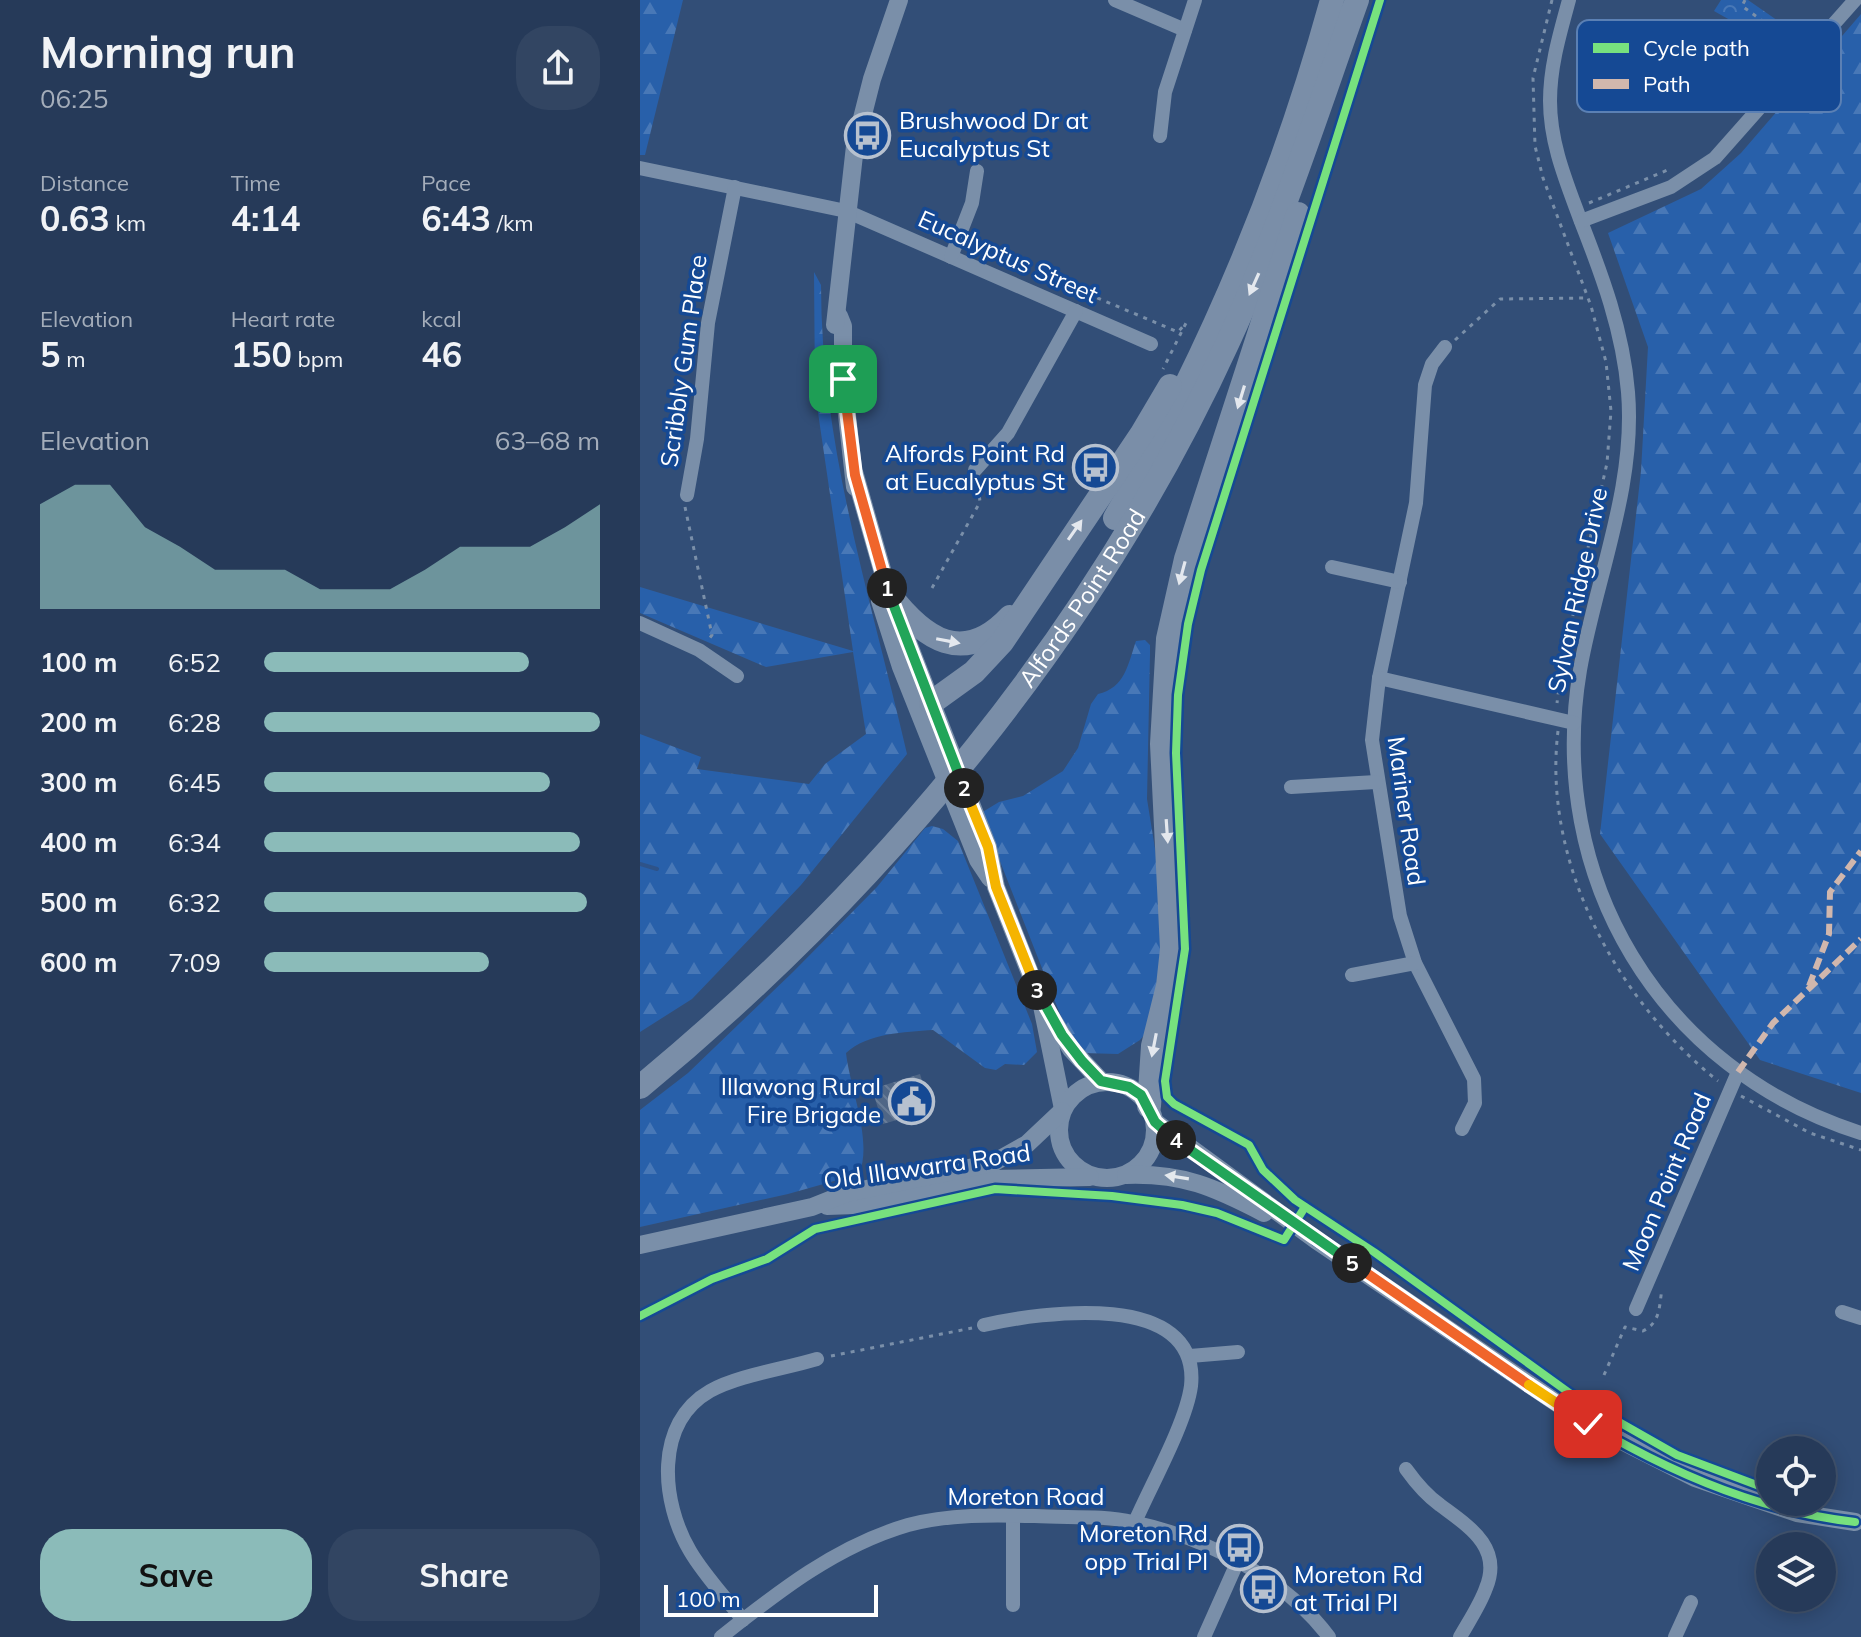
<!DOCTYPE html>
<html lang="en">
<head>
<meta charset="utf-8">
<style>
	body { margin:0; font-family:Mulish,sans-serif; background:#324562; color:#f1f3f6; height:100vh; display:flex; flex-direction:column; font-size:30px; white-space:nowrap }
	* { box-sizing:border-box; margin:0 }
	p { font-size:26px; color:#a4adba }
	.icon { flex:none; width:44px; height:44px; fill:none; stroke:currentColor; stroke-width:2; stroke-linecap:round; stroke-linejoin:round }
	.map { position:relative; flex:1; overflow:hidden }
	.sheet { display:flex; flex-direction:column; background:#263a59; width:640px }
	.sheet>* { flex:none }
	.controls { position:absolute; left:1116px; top:1436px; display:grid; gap:16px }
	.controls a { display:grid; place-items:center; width:80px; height:80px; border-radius:50%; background:#263a59; box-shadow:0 4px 20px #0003,0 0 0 2px #42546f; font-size:40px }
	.scale { position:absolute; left:24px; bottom:20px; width:214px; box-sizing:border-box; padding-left:8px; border:4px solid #fff; border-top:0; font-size:22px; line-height:28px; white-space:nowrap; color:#fff; -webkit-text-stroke:6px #154994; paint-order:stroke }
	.pin { position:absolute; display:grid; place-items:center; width:68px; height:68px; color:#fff; margin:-34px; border-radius:16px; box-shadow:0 4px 12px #0006 }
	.km { position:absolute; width:40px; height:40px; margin:-20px; border-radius:50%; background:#222; color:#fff; font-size:22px; line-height:40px; text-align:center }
	.round { display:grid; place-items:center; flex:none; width:84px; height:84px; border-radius:32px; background:#324562 }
	.head { display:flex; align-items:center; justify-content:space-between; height:136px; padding:0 40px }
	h1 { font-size:44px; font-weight:700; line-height:60px }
	.metrics { display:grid; grid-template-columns:repeat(3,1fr); gap:12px; height:136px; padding:8px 40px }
	.metrics div { display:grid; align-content:center }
	.metrics b { font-size:34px; font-weight:700 }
	.metrics small { font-size:22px; font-weight:400 }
	.metrics p { font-size:22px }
	.chart { height:224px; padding:16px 40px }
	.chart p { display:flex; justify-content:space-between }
	.chart svg { width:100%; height:144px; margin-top:8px; fill:#8bbbb9; opacity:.7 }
	.primary-button { display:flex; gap:16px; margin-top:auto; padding:16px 40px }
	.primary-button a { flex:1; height:92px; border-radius:32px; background:#8bbbb9; color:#111; font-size:32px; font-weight:700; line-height:92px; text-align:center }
	.primary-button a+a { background:#324562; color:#f1f3f6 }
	ul { padding:0 40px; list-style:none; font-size:26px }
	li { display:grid; grid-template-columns:128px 96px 1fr; align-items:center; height:60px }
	li i { height:20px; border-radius:10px; background:#8bbbb9 }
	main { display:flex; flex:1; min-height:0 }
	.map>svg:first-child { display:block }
	.forest { fill:url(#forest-firs) }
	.park { fill:url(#park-crowns) }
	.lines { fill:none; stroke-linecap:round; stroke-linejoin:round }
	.stream { stroke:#2e5389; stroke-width:4 }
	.building { fill:url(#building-back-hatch) }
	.path { stroke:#7a8fa9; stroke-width:3; stroke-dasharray:4 6; stroke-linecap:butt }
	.minor { stroke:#7a8fa9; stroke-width:14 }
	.tertiary { stroke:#7a8fa9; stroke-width:18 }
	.trunk { stroke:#7a8ea8; stroke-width:24 }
	.quiet { stroke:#d1b7ad; stroke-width:6; stroke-dasharray:12 6; stroke-linecap:butt }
	.cycleway-casing { stroke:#154994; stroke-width:13 }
	.cycleway { stroke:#77e17e; stroke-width:8 }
	.oneway { fill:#e4e8ee }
	.oneway2 { fill:#e4e9ee }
	.split-1-casing { stroke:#fff; stroke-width:16 }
	.split-2-casing { stroke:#fff; stroke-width:16 }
	.split-3-casing { stroke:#fff; stroke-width:16 }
	.split-4-casing { stroke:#fff; stroke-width:16 }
	.split-5-casing { stroke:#fff; stroke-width:16 }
	.split-6-casing { stroke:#fff; stroke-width:16 }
	.split-7-casing { stroke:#fff; stroke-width:16 }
	.split-1 { stroke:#f0652b; stroke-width:10 }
	.split-2 { stroke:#22a559; stroke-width:10 }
	.split-3 { stroke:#f5b400; stroke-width:10 }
	.split-4 { stroke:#22a559; stroke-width:10 }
	.split-5 { stroke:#22a559; stroke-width:10 }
	.split-6 { stroke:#f0652b; stroke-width:10 }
	.split-7 { stroke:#f5b400; stroke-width:10 }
	.labels { text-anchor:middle; stroke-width:7; stroke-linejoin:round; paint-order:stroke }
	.poi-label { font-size:24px; fill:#fff; stroke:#154994; text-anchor:end }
	.street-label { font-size:24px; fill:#fff; stroke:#154994 }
	.key { fill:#154994; stroke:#5b80b4; stroke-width:2 }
	.key-label { font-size:22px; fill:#fff }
</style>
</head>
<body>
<main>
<section class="sheet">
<div class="head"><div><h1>Morning run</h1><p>06:25</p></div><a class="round"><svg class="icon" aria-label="share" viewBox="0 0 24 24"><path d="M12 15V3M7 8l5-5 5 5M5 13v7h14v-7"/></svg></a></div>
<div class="metrics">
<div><p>Distance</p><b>0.63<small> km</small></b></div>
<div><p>Time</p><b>4:14</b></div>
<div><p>Pace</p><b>6:43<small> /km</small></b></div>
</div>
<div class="metrics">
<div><p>Elevation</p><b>5<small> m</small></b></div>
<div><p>Heart rate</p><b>150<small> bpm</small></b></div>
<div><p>kcal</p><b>46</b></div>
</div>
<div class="chart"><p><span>Elevation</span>63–68 m</p>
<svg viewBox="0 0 160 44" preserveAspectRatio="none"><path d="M0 44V12L10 6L20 6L30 19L40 25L50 32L60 32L70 32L80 38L90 38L100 38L110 32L120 25L130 25L140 25L150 19L160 12V44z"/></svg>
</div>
<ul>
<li><b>100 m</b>6:52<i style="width:79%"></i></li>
<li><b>200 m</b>6:28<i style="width:100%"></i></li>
<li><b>300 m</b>6:45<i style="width:85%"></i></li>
<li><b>400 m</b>6:34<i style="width:94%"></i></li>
<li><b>500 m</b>6:32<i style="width:96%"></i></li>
<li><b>600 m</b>7:09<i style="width:67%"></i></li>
</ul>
<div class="primary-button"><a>Save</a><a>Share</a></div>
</section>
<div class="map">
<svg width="1221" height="1637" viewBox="0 0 1221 1637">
	<defs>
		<pattern id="forest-firs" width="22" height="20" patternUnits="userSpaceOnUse" patternTransform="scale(2)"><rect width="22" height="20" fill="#2860aa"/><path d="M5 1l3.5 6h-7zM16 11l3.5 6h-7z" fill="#4878b7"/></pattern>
		<pattern id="park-crowns" width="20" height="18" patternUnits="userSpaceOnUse" patternTransform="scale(2)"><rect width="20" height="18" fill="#2860aa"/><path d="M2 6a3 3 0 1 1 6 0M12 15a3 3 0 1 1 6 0" fill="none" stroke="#4878b7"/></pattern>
		<pattern id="building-back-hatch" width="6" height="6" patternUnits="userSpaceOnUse" patternTransform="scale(2)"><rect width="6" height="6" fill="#4f6686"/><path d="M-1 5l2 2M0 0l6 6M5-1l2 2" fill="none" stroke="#697d98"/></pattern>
	</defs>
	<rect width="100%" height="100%" fill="#324e77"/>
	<g class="forest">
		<polygon points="0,0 43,0 5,155 0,155"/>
		<polygon points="1221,14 1221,1093 1120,1060 960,834 1001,471 1008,347 968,233 1061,189 1101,153"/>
		<path d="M174 272 181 285C181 447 231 598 267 754L161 885 52 999 0 1032V734L61 757 57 769 169 784 185 764 226 734 213 652 126 667 0 613V587L213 651 175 392Z"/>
		<path d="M505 640 510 645V654L507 799 516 855 523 959 505 1034 500 1040 478 1054 443 1053 422 1019 341 813 359 802 383 796 423 771 438 748 451 704 458 694C485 688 488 664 496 641Z"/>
		<path d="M292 826 303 829 318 841 392 1024 397 1052 384 1065 365 1064 356 1070 345 1068 293 1030C264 1032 228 1033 206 1053 210 1089 233 1141 219 1174L148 1194 0 1227V1110L48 1073 153 972 237 887 285 828Z"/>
	</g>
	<polygon class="park" points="1081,0 1108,0 1161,37 1141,58 1138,47 1074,11"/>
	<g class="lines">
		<polyline class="stream" points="0,864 17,869"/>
	</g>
	<polygon class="building" points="280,1074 291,1110 243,1124 232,1089"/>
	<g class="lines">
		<g class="path">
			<polyline points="912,0 893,78 895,146 903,178 951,306 966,362 971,411 967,463 922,664 917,703"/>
			<polyline points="1105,0 1102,6 1157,46"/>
			<polyline points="949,203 1030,169"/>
			<polyline points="448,294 538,332 546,323 523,369"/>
			<polyline points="815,340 860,299 949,298"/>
			<polyline points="45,507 72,635 69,639"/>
			<polyline points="292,588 340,502 338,484"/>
			<path d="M918 731C902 862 977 1001 1078 1081"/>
			<polyline points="1101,1096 1170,1133 1221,1150"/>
			<polyline points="191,1356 332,1328"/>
			<path d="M964 1375 985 1327 1003 1331C1021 1322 1019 1306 1022 1289"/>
		</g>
		<g class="minor">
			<polyline points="475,0 545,30"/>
			<path d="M929 0C920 33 910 66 910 101 910 143 926 181 940 219 962 275 983 331 988 392 996 486 956 579 940 670 905 878 1020 1070 1221 1133"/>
			<polyline points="520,136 525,92 555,0"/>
			<polyline points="0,168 206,211 511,344"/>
			<polyline points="941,221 1031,187 1075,158 1215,0"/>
			<polyline points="311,257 332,203 337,171"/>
			<polyline points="805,347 792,364 785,385 776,503 739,678 732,740 760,916 775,963 834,1079 835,1103 822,1129"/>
			<polyline points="335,470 368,433 436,311"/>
			<polyline points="47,495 57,439 68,323 95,187"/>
			<polyline points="692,567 760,582"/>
			<polyline points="0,623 59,650 97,676"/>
			<polyline points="739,678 934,723"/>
			<polyline points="651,787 736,782"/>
			<polyline points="712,975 775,963"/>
			<polyline points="996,1309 1098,1072"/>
			<polyline points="1202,1312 1221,1318"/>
			<path d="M344 1325C401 1312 561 1289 551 1386 546 1423 511 1485 495 1522"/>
			<polyline points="550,1356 598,1352"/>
			<path d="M766 1469C776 1483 786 1495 800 1505 828 1526 863 1547 846 1588 840 1605 829 1621 820 1637"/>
			<polyline points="373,1605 373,1516"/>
			<path d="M103 1620C85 1597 64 1575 50 1551 21 1502 14 1423 70 1391 99 1375 144 1369 177 1359"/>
			<path d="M81 1637C138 1592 196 1546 268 1525 309 1514 353 1515 395 1516 427 1518 462 1515 493 1522 564 1537 645 1578 689 1637"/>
			<polyline points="564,1637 597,1563"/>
			<polyline points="1035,1637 1051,1602"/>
		</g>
		<g class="tertiary">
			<polyline points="199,316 203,326 203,379 215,487"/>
			<polyline points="195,325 215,146 232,79 259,0"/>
			<polyline points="215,475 249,594 348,847 356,887 401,1001 423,1109"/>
			<polyline points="240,601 261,667 338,860 350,878"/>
			<polyline points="411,1017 431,1049 461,1081"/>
			<circle cx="467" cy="1130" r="48"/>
			<polyline points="515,1122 676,1240 948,1424 1055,1478 1157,1513 1215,1522"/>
			<path d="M486 1175C543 1173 574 1187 624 1213"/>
			<polyline points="187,1206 215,1205 349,1179 450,1177"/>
			<polyline points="0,1245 172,1207 207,1193 353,1163 387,1144 422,1111"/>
		</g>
		<g class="trunk">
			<path d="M475 518C570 354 642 182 692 0"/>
			<path d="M249 594C284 639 323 667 370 617"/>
			<polyline points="291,703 334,672 362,642 501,435 530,386"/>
			<path id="s1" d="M0 1087C244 886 456 631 588 342 639 231 676 115 717 0"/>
			<polyline points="509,1106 513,1046 528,986 532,949 522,744 528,639 546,559 658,214"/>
		</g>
		<g class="quiet">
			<polyline points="1169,986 1189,934 1190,892 1221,851"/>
			<polyline points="1098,1072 1133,1023 1221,939"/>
		</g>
		<defs>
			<g id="cycleway">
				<polyline points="740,0 561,570 548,624 538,695 536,753 545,949 525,1081 527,1097 534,1104 609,1145 623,1170 655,1200 734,1252 935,1397 1037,1455 1130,1490"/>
				<path d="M676 1240C844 1349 1008 1499 1215 1522"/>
				<polyline points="0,1316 72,1279 127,1259 175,1229 355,1189 472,1196 542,1205 577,1213 644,1240 665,1207"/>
			</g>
		</defs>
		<use href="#cycleway" class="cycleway-casing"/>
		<use href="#cycleway" class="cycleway"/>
	</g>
	<defs><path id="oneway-solid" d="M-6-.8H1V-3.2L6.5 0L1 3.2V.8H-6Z" transform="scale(2)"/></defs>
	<g class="oneway">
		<use href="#oneway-solid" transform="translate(614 284) rotate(114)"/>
		<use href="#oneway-solid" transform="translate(601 397) rotate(107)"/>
		<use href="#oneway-solid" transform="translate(435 530) rotate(-55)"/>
		<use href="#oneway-solid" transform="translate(542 573) rotate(105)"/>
		<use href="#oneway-solid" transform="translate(308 641) rotate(11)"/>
		<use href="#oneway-solid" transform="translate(527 831) rotate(86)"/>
		<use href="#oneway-solid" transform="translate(514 1045) rotate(101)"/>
	</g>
	<use class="oneway2" href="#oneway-solid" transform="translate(537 1177) rotate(-171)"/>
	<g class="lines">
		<defs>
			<polyline id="split-1" points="203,379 215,475 247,588"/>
			<polyline id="split-2" points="247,588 324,788"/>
			<polyline id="split-3" points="324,788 348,847 356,887 397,990"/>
			<polyline id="split-4" points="397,990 422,1035 442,1061 461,1081 489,1087 501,1095 515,1122 536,1140"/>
			<polyline id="split-5" points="536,1140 712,1263"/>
			<polyline id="split-6" points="712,1263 889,1385"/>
			<polyline id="split-7" points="889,1385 948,1424"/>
		</defs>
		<use href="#split-1" class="split-1-casing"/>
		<use href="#split-2" class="split-2-casing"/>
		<use href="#split-3" class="split-3-casing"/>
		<use href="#split-4" class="split-4-casing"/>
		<use href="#split-5" class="split-5-casing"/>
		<use href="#split-6" class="split-6-casing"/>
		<use href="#split-7" class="split-7-casing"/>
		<use href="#split-1" class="split-1"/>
		<use href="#split-2" class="split-2"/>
		<use href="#split-3" class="split-3"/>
		<use href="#split-4" class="split-4"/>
		<use href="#split-5" class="split-5"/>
		<use href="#split-6" class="split-6"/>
		<use href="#split-7" class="split-7"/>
	</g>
	<defs>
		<symbol id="bus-ring" viewBox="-11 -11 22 22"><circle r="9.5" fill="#154994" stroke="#b7c1cf" stroke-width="1.5"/><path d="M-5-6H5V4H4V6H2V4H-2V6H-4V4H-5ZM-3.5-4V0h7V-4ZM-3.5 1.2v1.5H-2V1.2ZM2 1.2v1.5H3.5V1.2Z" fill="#b7c1cf"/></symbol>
		<symbol id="civic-ring" viewBox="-11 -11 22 22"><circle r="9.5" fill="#154994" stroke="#b7c1cf" stroke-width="1.5"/><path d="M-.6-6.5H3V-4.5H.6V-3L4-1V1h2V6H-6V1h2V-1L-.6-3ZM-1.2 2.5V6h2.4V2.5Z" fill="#b7c1cf"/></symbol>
	</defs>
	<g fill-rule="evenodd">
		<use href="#bus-ring" x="202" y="110" width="51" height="51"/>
		<use href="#bus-ring" x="430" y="442" width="51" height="51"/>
		<use href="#civic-ring" x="246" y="1076" width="51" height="51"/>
		<use href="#bus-ring" x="574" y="1522" width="51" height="51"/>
		<use href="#bus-ring" x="598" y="1564" width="51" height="51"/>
	</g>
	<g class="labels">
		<g class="poi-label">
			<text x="259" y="129" text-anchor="start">Brushwood Dr at<tspan x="259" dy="28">Eucalyptus St</tspan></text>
			<text x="425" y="462">Alfords Point Rd<tspan x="425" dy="28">at Eucalyptus St</tspan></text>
			<text x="241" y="1095">Illawong Rural<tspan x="241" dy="28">Fire Brigade</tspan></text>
			<text x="568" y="1542">Moreton Rd<tspan x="568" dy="28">opp Trial Pl</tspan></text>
			<text x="654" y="1583" text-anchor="start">Moreton Rd<tspan x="654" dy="28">at Trial Pl</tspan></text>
		</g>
		<g class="street-label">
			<text transform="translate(368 257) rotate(24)" y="8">Eucalyptus Street</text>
			<text transform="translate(44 361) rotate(-82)" y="8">Scribbly Gum Place</text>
			<text transform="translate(938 590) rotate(-78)" y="8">Sylvan Ridge Drive</text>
			<text dy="8" stroke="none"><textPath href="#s1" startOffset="662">Alfords Point Road</textPath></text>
			<text transform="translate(766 811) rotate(82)" y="8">Mariner Road</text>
			<text transform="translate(287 1167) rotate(-8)" y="8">Old Illawarra Road</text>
			<text transform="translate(1027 1182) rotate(-67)" y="8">Moon Point Road</text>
			<text x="386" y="1505">Moreton Road</text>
		</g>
	</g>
	<rect x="937" y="20" width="264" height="92" rx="12" class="key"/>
	<rect x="953" y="43" width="36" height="10" fill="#77e17e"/>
	<rect x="953" y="79" width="36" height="10" fill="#d1b7ad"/>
	<g class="key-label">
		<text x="1003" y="56">Cycle path</text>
		<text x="1003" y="92">Path</text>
	</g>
</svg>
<div class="controls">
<a><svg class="icon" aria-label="locate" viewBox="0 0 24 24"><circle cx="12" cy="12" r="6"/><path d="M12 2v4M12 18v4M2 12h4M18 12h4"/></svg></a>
<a><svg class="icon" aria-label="layers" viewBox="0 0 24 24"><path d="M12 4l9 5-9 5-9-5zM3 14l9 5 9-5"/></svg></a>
</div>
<div class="scale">100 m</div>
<div class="pin" style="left:203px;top:379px;background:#1e9e55"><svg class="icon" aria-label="arrive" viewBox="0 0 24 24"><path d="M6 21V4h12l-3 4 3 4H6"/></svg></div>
<div class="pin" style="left:948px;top:1424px;background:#d93025"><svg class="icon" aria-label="check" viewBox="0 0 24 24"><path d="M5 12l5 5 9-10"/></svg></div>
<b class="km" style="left:247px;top:588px">1</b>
<b class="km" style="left:324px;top:788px">2</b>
<b class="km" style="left:397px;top:990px">3</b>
<b class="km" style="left:536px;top:1140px">4</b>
<b class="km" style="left:712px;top:1263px">5</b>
</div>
</main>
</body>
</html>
